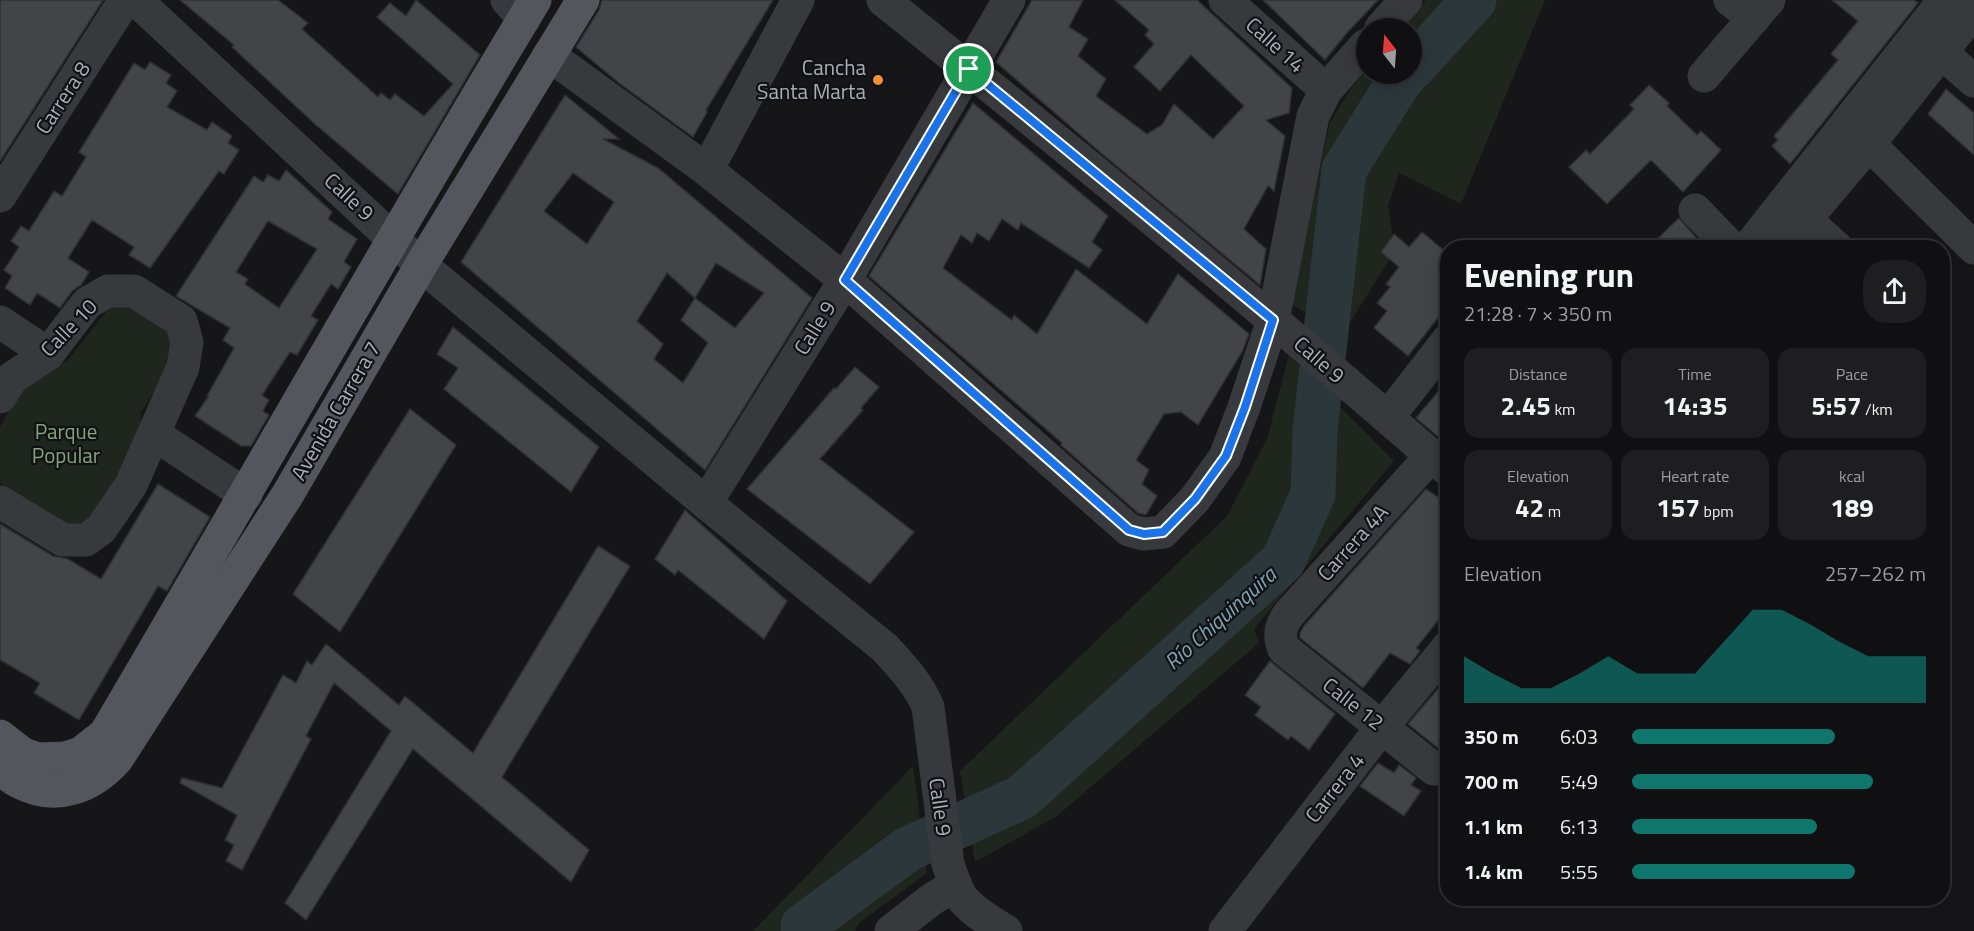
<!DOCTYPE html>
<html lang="en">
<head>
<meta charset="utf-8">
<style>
	body { margin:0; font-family:"Titillium Web",sans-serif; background:#1e1e20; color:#f1f3f6; height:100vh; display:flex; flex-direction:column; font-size:22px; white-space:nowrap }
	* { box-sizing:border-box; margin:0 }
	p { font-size:20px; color:#9c9d9f }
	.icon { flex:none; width:33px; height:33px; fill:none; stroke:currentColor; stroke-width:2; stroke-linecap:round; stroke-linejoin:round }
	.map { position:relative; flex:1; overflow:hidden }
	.sheet { position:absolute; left:1440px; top:240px; width:510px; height:666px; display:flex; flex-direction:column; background:#101012; border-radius:24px; box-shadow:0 3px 15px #0003,0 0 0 2px #303032 }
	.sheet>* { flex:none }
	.needle { width:39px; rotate:343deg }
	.fabs { position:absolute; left:1356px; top:18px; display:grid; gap:12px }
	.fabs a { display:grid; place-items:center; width:66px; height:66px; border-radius:50%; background:#101012; box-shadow:0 3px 15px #0003,0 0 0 2px #303032; font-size:30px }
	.pin { position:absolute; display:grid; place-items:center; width:51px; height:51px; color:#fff; margin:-26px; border:3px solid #fff; border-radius:50%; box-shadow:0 2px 6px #0007 }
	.round { display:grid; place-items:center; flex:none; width:63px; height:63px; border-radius:24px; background:#1e1e20 }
	.head { display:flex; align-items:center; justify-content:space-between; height:102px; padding:0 24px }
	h1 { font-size:33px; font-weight:700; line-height:45px }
	.stats { display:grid; grid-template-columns:repeat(3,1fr); gap:9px; height:102px; padding:6px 24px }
	.stats div { display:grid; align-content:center; border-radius:15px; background:#1e1e20; text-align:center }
	.stats b { font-size:26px; font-weight:700 }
	.stats small { font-size:16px; font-weight:400 }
	.stats p { font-size:16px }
	.chart { height:168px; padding:12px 24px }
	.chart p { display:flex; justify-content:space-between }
	.chart svg { width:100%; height:108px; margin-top:6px; fill:#0f766e; opacity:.7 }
	ul { padding:0 24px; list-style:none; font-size:20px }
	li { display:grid; grid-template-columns:96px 72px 1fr; align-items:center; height:45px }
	li i { height:15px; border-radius:8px; background:#0f766e }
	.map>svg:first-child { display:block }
	.green { fill:#1e261e }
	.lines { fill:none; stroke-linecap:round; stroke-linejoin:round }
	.river { stroke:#2c373c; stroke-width:45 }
	.building { fill:#424448; stroke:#303034; stroke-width:1.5; fill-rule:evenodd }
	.minor { stroke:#37393d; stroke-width:33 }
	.major { stroke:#53565c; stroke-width:33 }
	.route-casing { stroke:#fff; stroke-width:12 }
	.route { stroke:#1a73e8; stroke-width:8 }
	.poi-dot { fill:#f39232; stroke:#111113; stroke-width:2 }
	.labels { text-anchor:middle; stroke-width:4.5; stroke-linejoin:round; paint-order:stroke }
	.street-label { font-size:21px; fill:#a8afb8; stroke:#111113 }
	.poi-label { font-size:21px; fill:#a8afb8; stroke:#111113; text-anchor:end }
	.park-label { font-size:21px; fill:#83a37f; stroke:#111113 }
	.water-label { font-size:22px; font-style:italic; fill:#7ea4b3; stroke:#111113 }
</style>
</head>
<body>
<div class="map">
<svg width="1974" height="931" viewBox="0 0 1974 931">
	<rect width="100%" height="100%" fill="#161618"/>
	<g class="green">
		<polygon points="1426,0 1545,0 1461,204 1399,173 1388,206 1395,251 1342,335 1290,303 1330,122 1352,87 1366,70 1366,74 1412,74 1412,28 1402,28"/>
		<path d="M133 296 184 348 141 412V427L138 442 89 523C52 529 29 504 0 483V427L22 387 42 371 67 361 114 302Z"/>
		<polygon points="1289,355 1394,461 1254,629 1259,643 1057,816 975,862 960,771 1227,516 1267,439"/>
		<polygon points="913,766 927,873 859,923 855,931 753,931"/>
	</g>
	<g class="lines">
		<g class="river">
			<polyline points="1412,68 1474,0"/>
			<polyline points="805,931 803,926 908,849 1022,797 1283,561 1313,494 1315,430 1344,170 1400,80 1406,74"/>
		</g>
	</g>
	<g class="building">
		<polygon points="0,0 103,0 0,161"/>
		<polygon points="180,0 278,0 308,23 302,29 378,97 381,93 390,100 395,94 424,116 453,84 377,17 390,3 406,16 416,0 480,55 398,194 316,125 232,47 234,45"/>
		<polygon points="602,0 773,0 706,110 707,112 693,137 619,83 576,47 599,10"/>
		<polygon points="1032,0 1083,0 1069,27 1088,39 1078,56 1106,79 1096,96 1147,134 1162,125 1174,104 1213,139 1244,106 1191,55 1160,91 1134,67 1154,44 1145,35 1149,30 1115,0 1197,0 1292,88 1289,113 1266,120 1285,136 1274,191 1268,186 1244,229 1266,249 1260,285 1101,153 996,62"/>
		<polygon points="1263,0 1378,0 1346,34 1325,60"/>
		<polygon points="1832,0 1914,0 1918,3 1790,164 1772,146 1778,140 1774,136 1838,60 1831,54 1858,21"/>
		<polygon points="150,62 171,75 166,83 177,91 167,107 207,130 212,122 232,136 228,143 239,150 224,174 219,171 150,268 129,255 134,247 92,220 68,258 89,272 81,285 72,291 60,308 37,293 30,305 5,288 12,276 4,270 19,247 11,241 21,226 29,231 54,191 62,196 86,157 79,152 134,63 145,70"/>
		<polygon points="1649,85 1669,103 1667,106 1697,135 1701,131 1721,150 1683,192 1651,160 1607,204 1569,167 1586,150 1590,154 1634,109 1630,105"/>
		<polygon points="1946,89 1974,113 1974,155 1928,114"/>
		<path d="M565 95 619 139H603L658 168 812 298 705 470 461 262ZM573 173 614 202 587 244 544 211ZM716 263 764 293 735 328 695 298 681 320 708 343 683 383 654 359 663 344 637 321 667 273 695 298Z"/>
		<polygon points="973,103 1108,216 1092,242 1102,250 1089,268 1021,223 1018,230 1002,219 989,241 977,233 972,243 961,235 943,268 1012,320 1014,315 1037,334 1076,269 1147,324 1178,274 1249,334 1243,350 1198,425 1181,412 1164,414 1136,460 1149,470 1142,484 1157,496 1146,515 1138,513 1061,445 1062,443 869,276"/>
		<path d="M286 170 332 212 328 219 357 239 344 262 351 267 338 289 331 284 311 316 318 320 297 355 290 352 262 395 269 400 263 411 269 415 251 446H241L195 416 208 397 207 396 234 348 223 340 230 328 176 296 254 176 263 182 268 175 279 181ZM268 221 317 249 279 308 245 284 248 279 236 272Z"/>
		<polygon points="1679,218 1705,248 1648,248"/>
		<polygon points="1422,232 1448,254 1448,305 1408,356 1374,328 1387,311 1377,303 1390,287 1386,284 1399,267 1381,252 1394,234 1409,247"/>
		<polygon points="453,327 599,447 571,492 444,389 458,368 437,354"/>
		<polygon points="855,367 879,387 861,408 863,410 820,459 914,532 870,584 747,489 834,388 836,389"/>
		<polygon points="1448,380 1448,445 1416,418"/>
		<polygon points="410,409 456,445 340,632 293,594"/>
		<polygon points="158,484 210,517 167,591 158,586 79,720 34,693 40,683 0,660 0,524 53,556 68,559 101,579"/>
		<polygon points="1426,489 1448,504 1448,608 1416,648 1420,651 1410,664 1390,653 1363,688 1300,638 1300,633 1304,626"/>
		<polygon points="685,510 787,601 764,639 678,570 675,575 655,559"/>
		<polygon points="598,546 630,566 502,777 589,850 571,882 413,749 306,920 285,903 391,731 334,683 306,736 311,739 242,870 226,861 234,845 225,840 237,815 180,783 182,778 222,788 283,675 296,683 307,661 312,665 326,644 399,705 405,696 473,753"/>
		<polygon points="1270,661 1335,714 1309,750 1291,736 1288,740 1255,715 1261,707 1245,695"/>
		<polygon points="1448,677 1448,756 1408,724"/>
		<polygon points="1378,763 1394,773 1399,765 1416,778 1411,785 1421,791 1404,816 1360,786"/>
	</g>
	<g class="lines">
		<g class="minor">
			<path d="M136 0 421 265 706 503 885 648C902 667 918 683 928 707L948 864C952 875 956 890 963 899 974 913 992 922 1006 931"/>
			<polyline points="507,0 524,19"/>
			<path d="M883 0C1074 153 1263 309 1448 470"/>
			<polyline points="1225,0 1326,90"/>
			<polyline points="1730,0 1754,18"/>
			<polyline points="1381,28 1406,0"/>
			<polyline points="1942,53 1974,81"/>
			<polyline points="549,55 707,170 845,280 1129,530 1144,534 1163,532 1195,499 1225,457 1244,407 1273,320 1313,116 1326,90 1366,45"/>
			<polyline points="1704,76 1769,0"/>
			<polyline points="1869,144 1974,248"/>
			<polyline points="707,170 798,0"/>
			<polyline points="0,196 125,0"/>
			<polyline points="1695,210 1732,248"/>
			<polyline points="1805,219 1837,248"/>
			<polyline points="1748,248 1938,8 1948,0"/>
			<polyline points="1781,248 1869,144 1962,26 1967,0"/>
			<polyline points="0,322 48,354"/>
			<polyline points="0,397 12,378 48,354 87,303 108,291 134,291 181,321 187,342 183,367 131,485 101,529 86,540 63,540 0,502"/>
			<polyline points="1388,417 1448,340"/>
			<polyline points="154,434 246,495"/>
			<path d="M1431 456 1289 614C1280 626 1278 636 1284 649L1434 769"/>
			<polyline points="706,503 845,280 1009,0"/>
			<polyline points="891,931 932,899 956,885"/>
			<polyline points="1225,931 1382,727 1448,647"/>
		</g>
		<g class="major">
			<path d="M0 736 23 754 38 759 65 758 81 753 105 734C249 490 388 243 535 0"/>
			<path d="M0 768C6 773 12 779 19 782 56 802 92 787 117 759L288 494 421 265 583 0"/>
		</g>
	</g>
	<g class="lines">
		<defs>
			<polygon id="route" points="969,69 1273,320 1245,407 1226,456 1195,499 1163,532 1144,534 1129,530 845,280"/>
		</defs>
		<use href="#route" class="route-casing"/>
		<use href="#route" class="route"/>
	</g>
	<circle class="poi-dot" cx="878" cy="80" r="6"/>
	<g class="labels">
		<g class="street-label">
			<text transform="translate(1275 45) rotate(42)" y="7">Calle 14</text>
			<text transform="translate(63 98) rotate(-57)" y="7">Carrera 8</text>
			<text transform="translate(349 197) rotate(43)" y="7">Calle 9</text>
			<text transform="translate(69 328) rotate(-46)" y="7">Calle 10</text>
			<text transform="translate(815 328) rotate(-58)" y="7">Calle 9</text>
			<text transform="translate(1319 360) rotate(41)" y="7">Calle 9</text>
			<text transform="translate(336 411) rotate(-60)" y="7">Avenida Carrera 7</text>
			<text transform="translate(1353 543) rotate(-48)" y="7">Carrera 4A</text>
			<text transform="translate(1353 704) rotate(38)" y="7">Calle 12</text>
			<text transform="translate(1335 788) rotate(-52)" y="7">Carrera 4</text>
			<text transform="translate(940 807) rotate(82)" y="7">Calle 9</text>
		</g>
		<g class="poi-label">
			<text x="866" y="75">Cancha<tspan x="866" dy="24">Santa Marta</tspan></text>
		</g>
		<g class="park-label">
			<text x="66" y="439">Parque<tspan x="66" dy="24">Popular</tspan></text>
		</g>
		<g class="water-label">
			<text transform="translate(1220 618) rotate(-42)" y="8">Río Chiquinquira</text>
		</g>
	</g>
</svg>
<div class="fabs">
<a><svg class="needle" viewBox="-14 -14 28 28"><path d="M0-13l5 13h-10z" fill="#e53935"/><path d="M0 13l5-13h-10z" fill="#9c9d9f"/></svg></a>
</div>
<div class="pin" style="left:969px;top:69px;background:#1e9e55"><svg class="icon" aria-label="arrive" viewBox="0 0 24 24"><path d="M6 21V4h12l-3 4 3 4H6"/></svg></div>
<section class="sheet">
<div class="head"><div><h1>Evening run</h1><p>21:28 · 7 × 350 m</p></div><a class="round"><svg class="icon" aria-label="share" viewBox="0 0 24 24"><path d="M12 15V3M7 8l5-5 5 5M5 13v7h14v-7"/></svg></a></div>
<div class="stats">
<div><p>Distance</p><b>2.45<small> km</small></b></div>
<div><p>Time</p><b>14:35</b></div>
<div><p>Pace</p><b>5:57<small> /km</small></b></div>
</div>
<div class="stats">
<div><p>Elevation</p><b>42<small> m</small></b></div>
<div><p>Heart rate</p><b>157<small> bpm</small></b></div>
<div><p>kcal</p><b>189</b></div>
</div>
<div class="chart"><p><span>Elevation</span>257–262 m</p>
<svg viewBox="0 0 160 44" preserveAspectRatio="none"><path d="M0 44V25L10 32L20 38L30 38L40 32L50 25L60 32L70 32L80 32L90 19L100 6L110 6L120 12L130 19L140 25L150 25L160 25V44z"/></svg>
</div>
<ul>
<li><b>350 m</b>6:03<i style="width:69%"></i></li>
<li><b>700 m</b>5:49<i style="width:82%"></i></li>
<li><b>1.1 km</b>6:13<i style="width:63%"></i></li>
<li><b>1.4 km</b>5:55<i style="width:76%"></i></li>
</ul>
</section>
</div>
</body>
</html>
